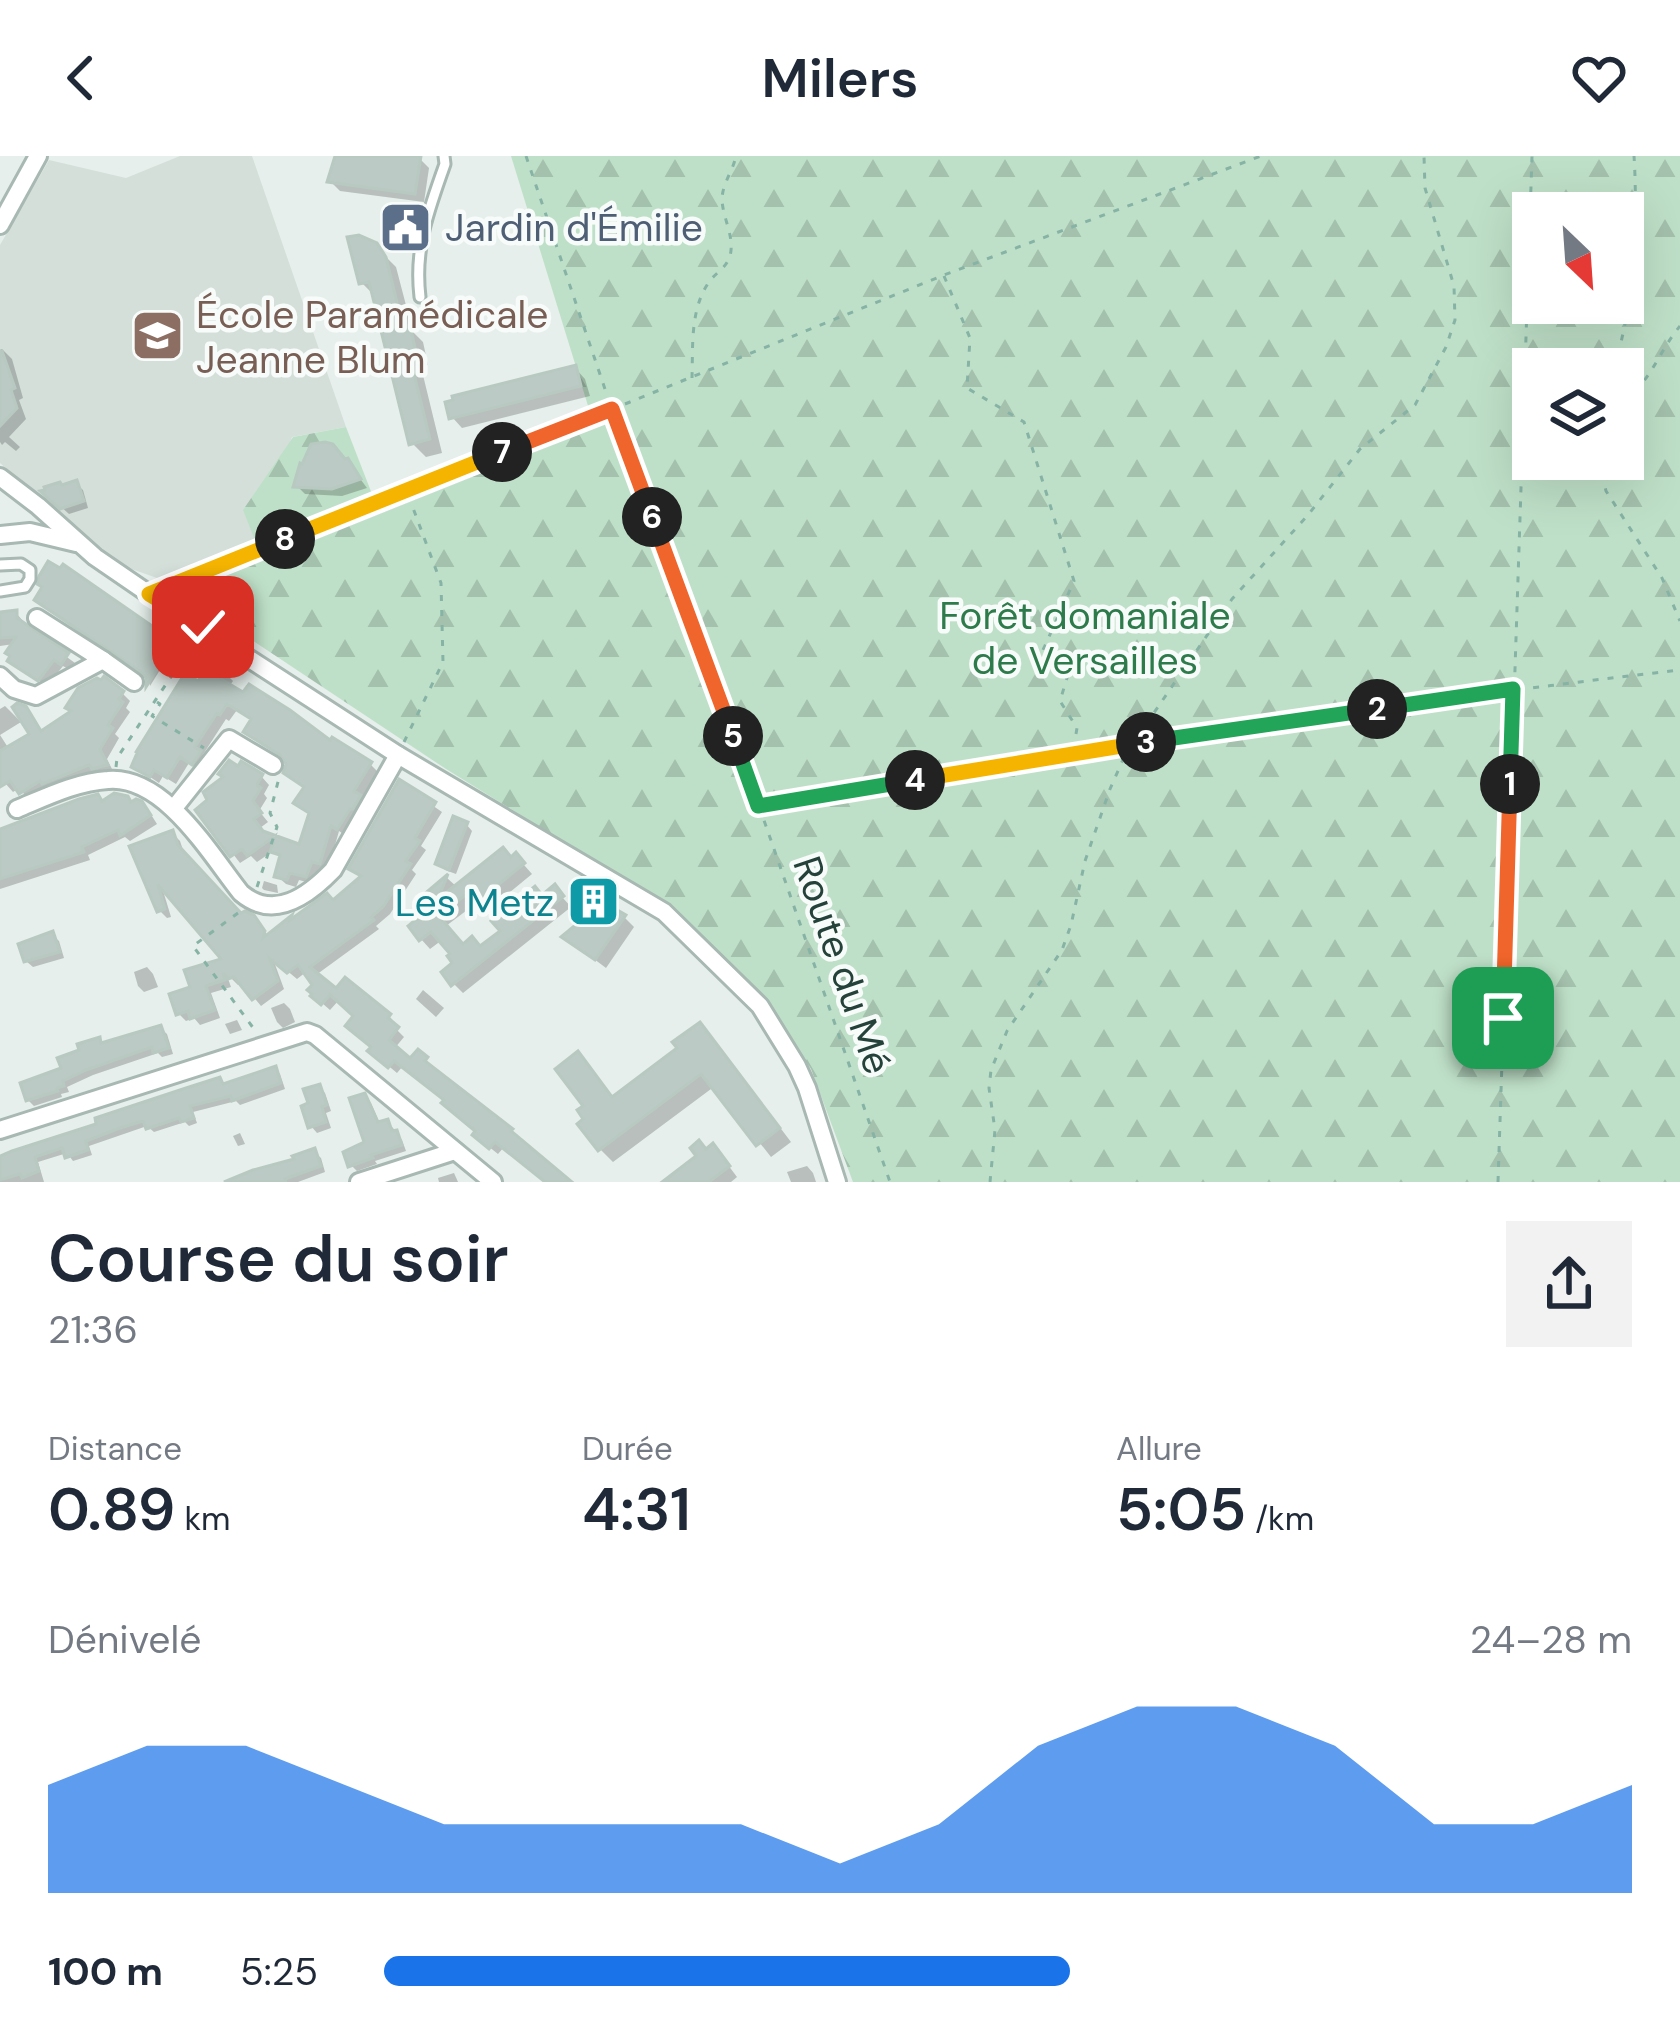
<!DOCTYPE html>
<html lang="fr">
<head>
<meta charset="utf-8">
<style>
	body { margin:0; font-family:"DM Sans",sans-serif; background:#f2f2f3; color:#1f2937; height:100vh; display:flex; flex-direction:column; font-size:45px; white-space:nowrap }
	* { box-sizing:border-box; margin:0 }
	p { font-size:39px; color:#747a83 }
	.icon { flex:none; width:66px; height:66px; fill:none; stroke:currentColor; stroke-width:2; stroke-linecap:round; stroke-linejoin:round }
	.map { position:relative; height:1026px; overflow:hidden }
	.details { display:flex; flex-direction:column; background:#fff; flex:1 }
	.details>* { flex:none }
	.needle { width:78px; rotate:155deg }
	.buttons { position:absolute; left:1512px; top:36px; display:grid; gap:24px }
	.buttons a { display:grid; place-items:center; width:132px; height:132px; border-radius:0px; background:#fff; box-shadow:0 12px 48px #0002; font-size:60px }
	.pin { position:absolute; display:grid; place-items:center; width:102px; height:102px; color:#fff; margin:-51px; border-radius:24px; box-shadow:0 6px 18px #0006 }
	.km { position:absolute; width:60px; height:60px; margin:-30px; border-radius:50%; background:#222; color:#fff; font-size:33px; line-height:60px; text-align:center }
	.round { display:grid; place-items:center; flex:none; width:126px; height:126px; border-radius:0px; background:#f2f2f3 }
	.headline { display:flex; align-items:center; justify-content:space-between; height:204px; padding:0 48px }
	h1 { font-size:66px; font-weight:600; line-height:90px }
	.figures { display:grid; grid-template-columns:repeat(3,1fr); gap:18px; height:204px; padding:12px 48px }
	.figures div { display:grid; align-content:center }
	.figures b { font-size:60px; font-weight:600 }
	.figures small { font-size:33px; font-weight:400 }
	.figures p { font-size:33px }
	.chart { height:336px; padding:24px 48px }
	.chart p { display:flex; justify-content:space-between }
	.chart svg { width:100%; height:216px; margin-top:12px; fill:#1a73e8; opacity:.7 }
	ul { padding:0 48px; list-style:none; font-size:39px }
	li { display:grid; grid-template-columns:192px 144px 1fr; align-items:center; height:90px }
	li i { height:30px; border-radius:15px; background:#1a73e8 }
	header { display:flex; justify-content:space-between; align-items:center; height:156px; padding:0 48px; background:#fff; font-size:54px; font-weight:600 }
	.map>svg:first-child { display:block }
	.built { fill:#d4dfda }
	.forest { fill:url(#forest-firs); fill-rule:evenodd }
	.shadow { fill:#0003 }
	.building { fill:#bbcac4; stroke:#b8c9c2; stroke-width:3 }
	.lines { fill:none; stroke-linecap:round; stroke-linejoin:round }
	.service-casing { stroke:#a8b8b2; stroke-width:15 }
	.minor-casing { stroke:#a8b8b2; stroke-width:22 }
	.path { stroke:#86b3a5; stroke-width:3; stroke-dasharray:6 9; stroke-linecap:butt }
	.service { stroke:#fff; stroke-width:9 }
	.minor { stroke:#fff; stroke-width:16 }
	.split-1-casing { stroke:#fff; stroke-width:24 }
	.split-2-casing { stroke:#fff; stroke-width:24 }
	.split-3-casing { stroke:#fff; stroke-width:24 }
	.split-4-casing { stroke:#fff; stroke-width:24 }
	.split-5-casing { stroke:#fff; stroke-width:24 }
	.split-6-casing { stroke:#fff; stroke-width:24 }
	.split-7-casing { stroke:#fff; stroke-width:24 }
	.split-8-casing { stroke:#fff; stroke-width:24 }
	.split-9-casing { stroke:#fff; stroke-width:24 }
	.split-1 { stroke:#f0652b; stroke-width:15 }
	.split-2 { stroke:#22a559; stroke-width:15 }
	.split-3 { stroke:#22a559; stroke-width:15 }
	.split-4 { stroke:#f5b400; stroke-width:15 }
	.split-5 { stroke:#22a559; stroke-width:15 }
	.split-6 { stroke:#f0652b; stroke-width:15 }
	.split-7 { stroke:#f0652b; stroke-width:15 }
	.split-8 { stroke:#f5b400; stroke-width:15 }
	.split-9 { stroke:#f5b400; stroke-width:15 }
	.labels { text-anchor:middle; stroke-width:9; stroke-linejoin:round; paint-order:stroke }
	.service-label { font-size:39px; fill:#4e5e75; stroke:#f7fbf9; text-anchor:start }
	.education-label { font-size:39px; fill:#785e54; stroke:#f7fbf9; text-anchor:start }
	.park-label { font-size:39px; fill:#2d7a4b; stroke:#f7fbf9 }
	.culture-label { font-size:39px; fill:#0d838f; stroke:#f7fbf9; text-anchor:end }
	.street-label { font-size:39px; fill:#24423a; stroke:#f7fbf9 }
</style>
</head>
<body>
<header><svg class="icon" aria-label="back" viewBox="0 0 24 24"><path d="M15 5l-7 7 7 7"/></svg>Milers<svg class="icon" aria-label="heart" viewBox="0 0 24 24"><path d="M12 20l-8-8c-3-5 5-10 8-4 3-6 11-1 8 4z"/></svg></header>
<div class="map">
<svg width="1680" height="1026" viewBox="0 0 1680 1026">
	<defs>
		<pattern id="forest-firs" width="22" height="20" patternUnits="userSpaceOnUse" patternTransform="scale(3)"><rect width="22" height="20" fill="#bfe0c8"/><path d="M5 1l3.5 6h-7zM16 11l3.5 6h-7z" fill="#a4c1ad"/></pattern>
	</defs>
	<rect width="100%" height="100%" fill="#e6efeb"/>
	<polygon class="built" points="180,0 252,0 346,271 292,281 255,382 160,423 117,408 0,307 0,89 49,4 126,22"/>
	<path class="forest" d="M511 0H1680V1026H853L811 913 772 853 669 751 446 613 160 423 254 382 243 354 293 281 346 271 372 338 589 253ZM1533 57H1623V147H1533ZM1533 213H1623V303H1533Z"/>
	<g class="shadow">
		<polygon points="336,0 419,2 429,12 424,46 340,35 330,25"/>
		<polygon points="370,85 396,111 413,176 423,186 428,209 421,211 442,297 426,301 412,287 376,141 362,127"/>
		<polygon points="2,193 12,203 23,242 19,244 26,263 9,281 20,291 16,295 5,286 2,289 0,286 0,194"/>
		<polygon points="575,212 585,223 590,240 462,272 452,261"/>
		<polygon points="347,305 367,332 342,340 305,338 297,330"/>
		<polygon points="76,328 83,334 88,352 69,358 46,337"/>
		<polygon points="278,358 284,365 289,377 277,381 271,375 265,362"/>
		<polygon points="64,412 179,493 172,503 168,501 150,530 149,521 61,416"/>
		<polygon points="16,457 23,465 24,470 75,507 70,514 63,510 47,530 10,505 14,488 0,490 0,459"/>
		<polygon points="225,517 233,525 229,531 370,608 378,616 361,643 367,649 346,680 339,675 328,714 320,713 314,728 299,724 296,731 286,728 277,720 282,704 273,695 257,706 251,700 240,707 199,654 261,620 269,629 264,638 267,642 259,655 268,666 260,672 265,679 301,692 311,659 297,647 306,632 286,616 286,603 255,584 247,576 254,565 237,554 229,565 226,563 202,600 208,605 201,615 189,607 176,628 163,620 159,627 134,610 199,530"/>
		<polygon points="122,537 130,545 126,552 130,556 115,578 119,582 107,603 114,617 103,620 98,616 29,644 19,632 13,636 5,627 0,620 0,553 5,550 21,566 0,579 9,593 33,579 25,553 43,577"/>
		<polygon points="400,627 442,656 421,690 426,694 412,714 416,718 390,758 376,770 379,773 316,819 336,836 389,860 396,868 394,871 404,881 394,893 410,907 418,897 434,911 431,913 566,1026 549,1026 504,991 498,998 483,986 478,976 447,944 402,911 397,917 379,902 357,860 339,844 330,854 322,847 315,829 306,816 297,823 273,803 284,833 261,850 243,828 238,829 226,817 231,831 211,837 220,862 200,869 194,862 186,865 179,858 193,833 227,804 161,728 171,761 167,762 159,754 133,692 172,677 180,685 185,700 241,761 261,770 269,781 292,763 294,765 333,747 364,722 352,712"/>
		<polygon points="103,647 150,657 157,668 130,685 125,681 88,699 90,704 0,733 0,675"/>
		<polygon points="466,668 472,675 456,718 445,714 439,708"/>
		<polygon points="516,700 532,718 488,754 479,745 446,770 463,792 481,793 555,733 571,751 463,837 454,828 456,807 454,798 442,784 430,793 412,773 436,751 426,740 447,722 457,731"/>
		<polygon points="264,725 277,729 278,737 264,734 262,732"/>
		<polygon points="624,761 634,771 606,812 565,781"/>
		<polygon points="52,779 59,785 64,802 33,811 26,805"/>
		<polygon points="147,811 153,818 158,831 144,836 138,830 134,816"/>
		<polygon points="423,834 444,852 436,861 416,843"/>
		<polygon points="284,847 290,853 295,866 283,872 277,866 271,852"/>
		<polygon points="237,864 242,874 230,878 225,868"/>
		<polygon points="700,870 713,883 791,986 771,1001 715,930 613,1006 600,993 587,963 590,912 614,943 681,893"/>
		<polygon points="160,872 167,878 173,898 162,901 158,897 93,919 67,931 69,936 61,938 62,941 34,950 28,944 99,884 104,890"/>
		<polygon points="275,913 280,918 285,933 240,949 236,945 193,956 197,967 189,970 185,966 154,976 147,970 89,990 92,999 73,1005 67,997 38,1006 44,1026 0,1026 0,1003 220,924 226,930"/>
		<polygon points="319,931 325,937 331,955 326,957 331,972 317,977 311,970 312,949"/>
		<polygon points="364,940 371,947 380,968 387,966 393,972 402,984 406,995 375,1005 377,1008 357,1015 351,1009 367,988"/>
		<polygon points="240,977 245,988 238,990 233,980"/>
		<polygon points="314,996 321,1002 325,1016 298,1026 236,1026"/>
		<polygon points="706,996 722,1001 737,1021 731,1026 673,1026"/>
		<polygon points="807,1010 813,1017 816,1026 791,1026 787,1016"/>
		<polygon points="454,1017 458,1026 439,1026 438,1022"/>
	</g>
	<g class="building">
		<polygon points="335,0 421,0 415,38 327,26"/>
		<polygon points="359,79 377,87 386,101 403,171 410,169 416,196 409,197 430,283 409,289 369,126 359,128 347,81"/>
		<polygon points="0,195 2,195 15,232 11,234 17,252 0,270"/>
		<polygon points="576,209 581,230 449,263 445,246 453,244 452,240"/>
		<polygon points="325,286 333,288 345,303 348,302 361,323 332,333 293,331 300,307 302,308 311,288"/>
		<polygon points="77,324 84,345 60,353 40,335 45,334 44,331 60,326 62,329"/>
		<polygon points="48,405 60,412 63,408 178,488 169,503 165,501 146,531 146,522 141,516 34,444 42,431 37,428 39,420"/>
		<polygon points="17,454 17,462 69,497 61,509 54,504 38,525 7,505 10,500 5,497 16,481 0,482 0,456"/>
		<polygon points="212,505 227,514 221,523 243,536 249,528 290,554 330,584 332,581 372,606 354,635 361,639 353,653 350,653 337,674 331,670 320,708 312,706 306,721 290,717 287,724 274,721 280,699 270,696 275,680 247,700 242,693 230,701 195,654 207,644 203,636 223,621 218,618 229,604 238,610 241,605 263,618 257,629 261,632 253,645 262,657 254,663 263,675 299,688 309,657 293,647 304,631 283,617 286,608 280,599 243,576 251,563 227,548 220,559 217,557 195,591 201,595 192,609 180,601 167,622 154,614 150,621 131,611 137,597 136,596 185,517 198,525"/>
		<polygon points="104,520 124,535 119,543 123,546 108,569 113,572 100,593 108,609 92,613 89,609 42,628 40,625 19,638 10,625 0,631 0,595 29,578 12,551 17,547 26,550 41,575 71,555 65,552 78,532 97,522 101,524"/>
		<polygon points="399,623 436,646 415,682 420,685 406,705 411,708 383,751 371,761 374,764 310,811 336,832 345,821 391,858 388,862 399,871 389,884 410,902 418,893 428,901 425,905 513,973 511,975 572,1026 545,1026 495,986 489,993 472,979 475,975 441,947 444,944 394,905 388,912 367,895 371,891 345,870 353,860 330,839 321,849 310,840 312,838 307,834 312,829 298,809 287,817 270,803 278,825 252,844 234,821 228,823 223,817 225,824 206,830 215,854 190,863 188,855 176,859 169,838 190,831 184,814 221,803 158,729 165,753 157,756 129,690 173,674 178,689 241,757 245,755 254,759 265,775 263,782 292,759 290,764 327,737 333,744 361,720 348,713"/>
		<polygon points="114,637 128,640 131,646 136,643 142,645 151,659 120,680 118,674 82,691 84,696 0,723 0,673 79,643 98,638 102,645"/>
		<polygon points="453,660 468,666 449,714 435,708"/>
		<polygon points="503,691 511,701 516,696 525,707 476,747 468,737 439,760 463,788 472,780 480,790 500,775 491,765 535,730 542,739 555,728 564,740 451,830 441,816 452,807 447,800 450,798 431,776 419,785 408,770 431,751 422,740 448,718 438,743"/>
		<polygon points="579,732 626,759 595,804 561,781 595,753"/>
		<polygon points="53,775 60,796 24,806 18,788"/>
		<polygon points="700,866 780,972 756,990 701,918 598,995 577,968 583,963 577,954 583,950 555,913 578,895 612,941 677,892 672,886"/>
		<polygon points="161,869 169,892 153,897 152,891 86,914 63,925 64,930 57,932 58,935 26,945 20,927 61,912 57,902 79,894 77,888 100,881 101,887"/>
		<polygon points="276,910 281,927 232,945 231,940 190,950 194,962 181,966 179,962 146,973 143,965 120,972 86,985 88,994 65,1002 62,992 35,1001 39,1015 22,1022 20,1018 0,1024 0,1000 12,995 96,968 95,962 186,932 220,921 223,928"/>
		<polygon points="320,928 327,949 322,951 326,966 308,972 301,950 308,947 303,933"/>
		<polygon points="365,937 378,966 388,963 392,975 397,974 402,989 371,999 373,1002 348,1011 343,996 364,986 349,942"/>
		<polygon points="699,984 706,993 713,987 730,1010 709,1026 662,1026 696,1000 690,992"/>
		<polygon points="315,992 321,1010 285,1023 286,1026 224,1026 253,1014 294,1003 292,1000"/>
	</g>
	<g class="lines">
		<defs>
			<g id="service">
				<path d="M420 141C414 91 429 54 445 8L444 0"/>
				<polyline points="0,409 21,408 30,414 30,423 25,431 0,435"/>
			</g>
			<g id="minor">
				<polyline points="0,69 38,0"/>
				<polyline points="0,321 38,350 95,401 149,438 398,599 664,756 760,850 797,910 807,932 837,1026"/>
				<polyline points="0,379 30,376 76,387"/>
				<polyline points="149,438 612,253"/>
				<polyline points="103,504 134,526"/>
				<polyline points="0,520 14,533 36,540 103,504 37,462"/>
				<polyline points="174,652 229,583 273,609"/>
				<path d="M17 653C46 641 76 626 108 624 164 619 210 698 241 737 274 765 308 740 333 714L398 599"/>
				<polyline points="0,974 307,876 315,879 493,1026"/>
				<polyline points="359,1026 455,995"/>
			</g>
		</defs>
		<use href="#service" class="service-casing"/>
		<use href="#minor" class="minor-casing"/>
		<g class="path">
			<polyline points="526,0 607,239"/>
			<polyline points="944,120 970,182 967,232 1024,266 1074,425 1043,494 1070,512 1060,545 1077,572 1073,596"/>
			<path d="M1613 213C1634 155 1638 61 1634 0"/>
			<path d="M692 222C693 192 690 156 707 129 713 118 726 113 730 100 735 81 723 63 722 44 722 28 733 15 736 0"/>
			<path d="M1623 245C1651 226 1659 195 1680 170"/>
			<polyline points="625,248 944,119 1261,0"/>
			<polyline points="618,271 759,650 890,1026"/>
			<polyline points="1599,303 1606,335 1662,422 1680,465"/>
			<polyline points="157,546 160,548 152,560 204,592"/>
			<polyline points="404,586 443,506 441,427 413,352"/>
			<polyline points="116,611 117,602 192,489"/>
			<path d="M762 649C1067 599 1372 549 1680 514"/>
			<polyline points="257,731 277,671 270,657 279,622"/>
			<polyline points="238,757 193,790 254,873"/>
			<polyline points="990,1026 995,974 989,932 991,914 1007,875 1062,794 1071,769 1085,705 1110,633 1125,599 1232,443 1308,359 1360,293 1415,249 1446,191 1455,164 1454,130 1425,32 1424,0"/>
			<polyline points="1498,1026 1532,0"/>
		</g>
		<use href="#service" class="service"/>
		<use href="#minor" class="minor"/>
	</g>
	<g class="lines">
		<defs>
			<polyline id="split-1" points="1503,862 1510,628"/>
			<polyline id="split-2" points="1377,553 1513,533 1510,628"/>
			<polyline id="split-3" points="1146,586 1377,553"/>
			<polyline id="split-4" points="915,624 1146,586"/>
			<polyline id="split-5" points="733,580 758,650 915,624"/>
			<polyline id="split-6" points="652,361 733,580"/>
			<polyline id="split-7" points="502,296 612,253 652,361"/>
			<polyline id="split-8" points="285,383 502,296"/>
			<polyline id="split-9" points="203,471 149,438 285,383"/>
		</defs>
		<use href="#split-1" class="split-1-casing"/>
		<use href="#split-2" class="split-2-casing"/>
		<use href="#split-3" class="split-3-casing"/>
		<use href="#split-4" class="split-4-casing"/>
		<use href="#split-5" class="split-5-casing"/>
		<use href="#split-6" class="split-6-casing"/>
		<use href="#split-7" class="split-7-casing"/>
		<use href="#split-8" class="split-8-casing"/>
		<use href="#split-9" class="split-9-casing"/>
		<use href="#split-1" class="split-1"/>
		<use href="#split-2" class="split-2"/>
		<use href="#split-3" class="split-3"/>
		<use href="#split-4" class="split-4"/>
		<use href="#split-5" class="split-5"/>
		<use href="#split-6" class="split-6"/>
		<use href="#split-7" class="split-7"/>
		<use href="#split-8" class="split-8"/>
		<use href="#split-9" class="split-9"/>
	</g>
	<defs>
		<symbol id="civic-square" viewBox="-11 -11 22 22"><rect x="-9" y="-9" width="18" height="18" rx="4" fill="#5c6f8a" stroke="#f7fbf9"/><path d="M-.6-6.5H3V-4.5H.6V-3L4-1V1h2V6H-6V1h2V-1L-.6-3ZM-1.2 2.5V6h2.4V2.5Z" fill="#fff"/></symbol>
		<symbol id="school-square" viewBox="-11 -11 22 22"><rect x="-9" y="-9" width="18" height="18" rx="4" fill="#8d6e63" stroke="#f7fbf9"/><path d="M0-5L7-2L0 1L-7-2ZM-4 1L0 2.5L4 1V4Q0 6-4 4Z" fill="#fff"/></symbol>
		<symbol id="building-square" viewBox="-11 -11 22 22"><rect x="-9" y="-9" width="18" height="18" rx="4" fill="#0f9aa8" stroke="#f7fbf9"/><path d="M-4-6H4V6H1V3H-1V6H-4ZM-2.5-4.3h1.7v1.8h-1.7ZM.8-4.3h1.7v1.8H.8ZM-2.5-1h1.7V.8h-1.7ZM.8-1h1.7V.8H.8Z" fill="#fff"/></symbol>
	</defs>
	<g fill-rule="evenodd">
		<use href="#civic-square" x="376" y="42" width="59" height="59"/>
		<use href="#school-square" x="128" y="150" width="59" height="59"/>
		<use href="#building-square" x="564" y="716" width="59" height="59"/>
	</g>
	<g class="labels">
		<g class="service-label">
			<text x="445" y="85">Jardin d'Émilie</text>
		</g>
		<g class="education-label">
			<text x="196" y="172">École Paramédicale<tspan x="196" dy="45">Jeanne Blum</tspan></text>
		</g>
		<g class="park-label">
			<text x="1085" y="473">Forêt domaniale<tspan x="1085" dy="45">de Versailles</tspan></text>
		</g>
		<g class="culture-label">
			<text x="554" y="760">Les Metz</text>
		</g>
		<g class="street-label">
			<text transform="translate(843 809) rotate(71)" y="14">Route du Mé</text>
		</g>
	</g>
</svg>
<div class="buttons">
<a><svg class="needle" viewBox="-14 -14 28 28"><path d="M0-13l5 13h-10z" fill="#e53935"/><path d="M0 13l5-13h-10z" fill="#747a83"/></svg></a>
<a><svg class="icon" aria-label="layers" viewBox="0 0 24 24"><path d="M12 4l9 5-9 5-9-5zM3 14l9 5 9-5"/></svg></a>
</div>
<div class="pin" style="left:1503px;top:862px;background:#1e9e55"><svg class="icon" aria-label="arrive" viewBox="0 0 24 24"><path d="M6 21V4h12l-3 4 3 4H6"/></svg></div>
<div class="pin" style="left:203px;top:471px;background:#d93025"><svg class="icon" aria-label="check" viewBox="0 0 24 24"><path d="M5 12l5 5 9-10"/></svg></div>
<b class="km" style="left:1510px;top:628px">1</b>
<b class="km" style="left:1377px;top:553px">2</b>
<b class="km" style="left:1146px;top:586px">3</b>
<b class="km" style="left:915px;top:624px">4</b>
<b class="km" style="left:733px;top:580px">5</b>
<b class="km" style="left:652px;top:361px">6</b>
<b class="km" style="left:502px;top:296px">7</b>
<b class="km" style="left:285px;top:383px">8</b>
</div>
<section class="details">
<div class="headline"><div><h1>Course du soir</h1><p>21:36</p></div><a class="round"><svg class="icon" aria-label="share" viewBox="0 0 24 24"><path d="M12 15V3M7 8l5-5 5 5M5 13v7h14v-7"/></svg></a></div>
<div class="figures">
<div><p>Distance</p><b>0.89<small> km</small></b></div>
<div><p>Durée</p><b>4:31</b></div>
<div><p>Allure</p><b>5:05<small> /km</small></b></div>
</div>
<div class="chart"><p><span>Dénivelé</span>24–28 m</p>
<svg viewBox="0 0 160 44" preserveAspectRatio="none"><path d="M0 44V22L10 14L20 14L30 22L40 30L50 30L60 30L70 30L80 38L90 30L100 14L110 6L120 6L130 14L140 30L150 30L160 22V44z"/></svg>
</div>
<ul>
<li><b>100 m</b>5:25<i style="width:55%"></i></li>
</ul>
</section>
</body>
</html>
